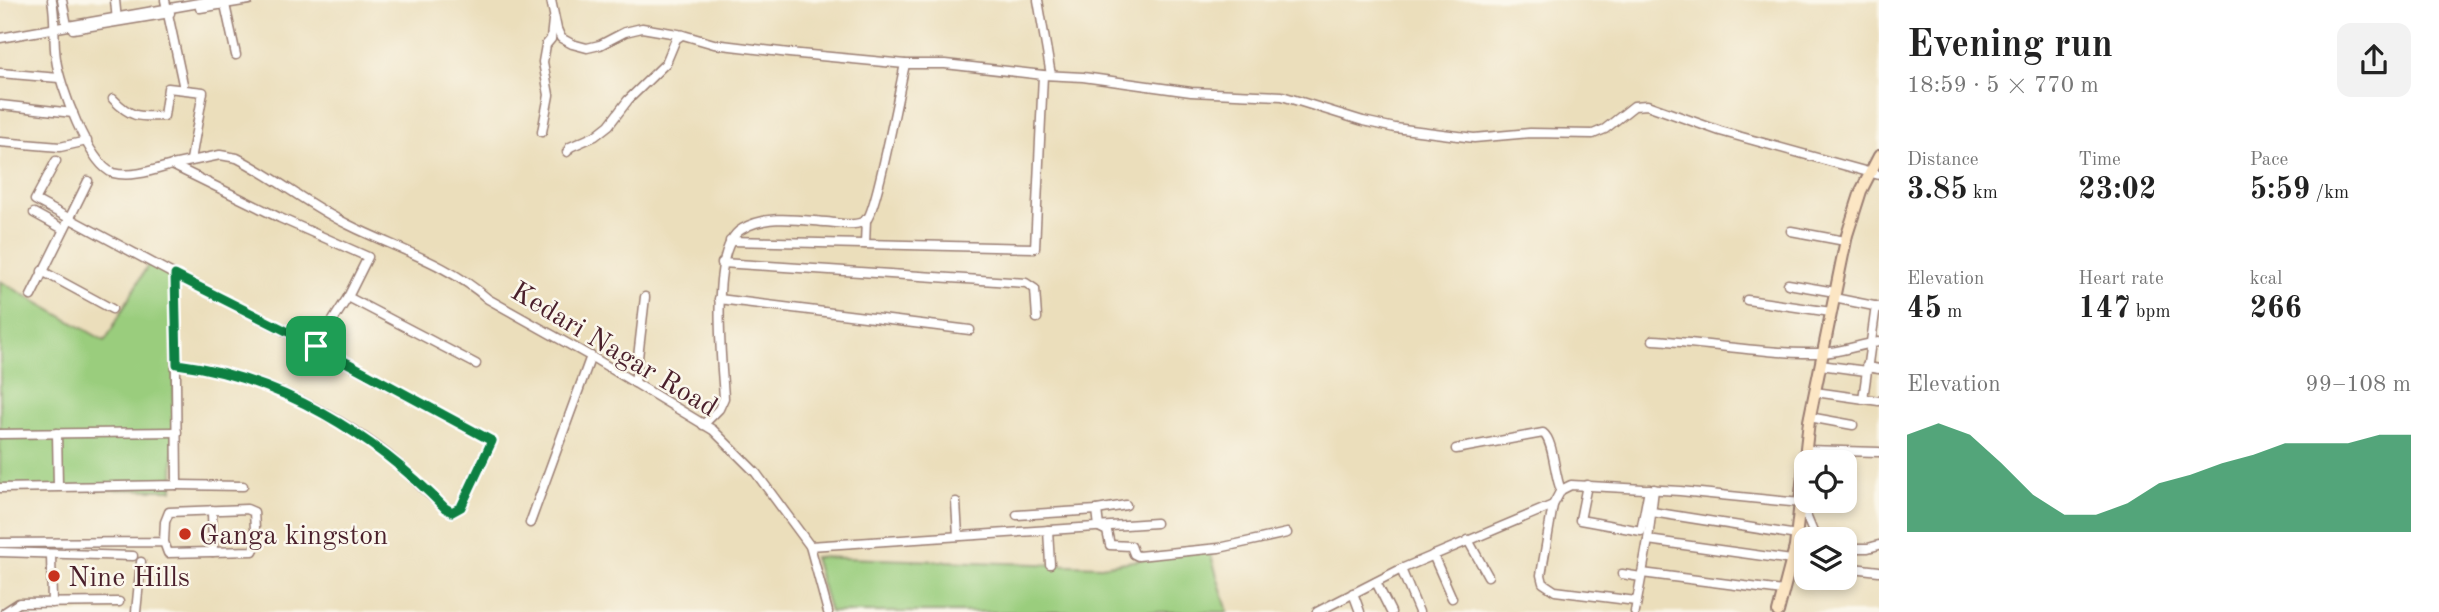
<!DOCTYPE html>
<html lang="en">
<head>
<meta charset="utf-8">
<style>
	body { margin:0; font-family:"Old Standard TT",serif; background:#f2f2f2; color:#222; height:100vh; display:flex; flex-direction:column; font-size:26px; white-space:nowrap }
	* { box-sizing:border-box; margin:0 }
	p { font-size:23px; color:#767676 }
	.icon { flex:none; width:38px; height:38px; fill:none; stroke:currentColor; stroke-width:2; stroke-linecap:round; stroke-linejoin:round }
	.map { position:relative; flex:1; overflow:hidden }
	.details { display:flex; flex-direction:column; background:#fff; width:560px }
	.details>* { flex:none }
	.tools { position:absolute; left:1794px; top:450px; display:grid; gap:14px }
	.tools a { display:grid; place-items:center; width:63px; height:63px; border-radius:14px; background:#fff; box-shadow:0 4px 10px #0003; font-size:35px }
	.pin { position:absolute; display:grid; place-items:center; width:60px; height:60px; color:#fff; margin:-30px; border-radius:14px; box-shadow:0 4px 10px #0006 }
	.round { display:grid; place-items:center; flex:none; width:74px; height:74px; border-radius:14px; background:#f2f2f2 }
	.headline { display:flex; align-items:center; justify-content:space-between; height:119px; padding:0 28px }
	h1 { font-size:38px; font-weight:700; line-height:52px }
	.figures { display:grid; grid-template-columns:repeat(3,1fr); gap:10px; height:119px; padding:7px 28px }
	.figures div { display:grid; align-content:center }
	.figures b { font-size:30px; font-weight:700 }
	.figures small { font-size:19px; font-weight:400 }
	.figures p { font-size:19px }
	.chart { height:196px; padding:14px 28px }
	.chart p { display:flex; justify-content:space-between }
	.chart svg { width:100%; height:126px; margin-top:7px; fill:#0b8043; opacity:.7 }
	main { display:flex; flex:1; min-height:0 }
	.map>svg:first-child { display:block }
	.green { fill:#9acd7d; stroke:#727654; stroke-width:2 }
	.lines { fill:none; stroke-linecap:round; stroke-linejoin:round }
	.minor-casing { stroke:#9a7e73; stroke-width:11 }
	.secondary-casing { stroke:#9a7e73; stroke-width:14 }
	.minor { stroke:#fff; stroke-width:8 }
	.secondary { stroke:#fce6c4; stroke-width:10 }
	.route-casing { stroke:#fff; stroke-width:14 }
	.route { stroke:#0b8043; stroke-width:9 }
	.poi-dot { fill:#c8321e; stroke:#fbf7ec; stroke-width:2.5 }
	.labels { text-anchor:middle; stroke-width:5; stroke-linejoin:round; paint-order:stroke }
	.street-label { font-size:28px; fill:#4a1f2b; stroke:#fbf7ec }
	.poi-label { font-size:28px; fill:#4a1f2b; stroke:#fbf7ec; text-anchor:start }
</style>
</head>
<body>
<main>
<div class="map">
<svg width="1879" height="612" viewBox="0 0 1879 612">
	<rect width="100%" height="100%" fill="#fbf7ec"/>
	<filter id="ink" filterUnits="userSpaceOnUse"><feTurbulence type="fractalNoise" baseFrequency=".0143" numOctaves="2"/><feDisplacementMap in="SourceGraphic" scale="14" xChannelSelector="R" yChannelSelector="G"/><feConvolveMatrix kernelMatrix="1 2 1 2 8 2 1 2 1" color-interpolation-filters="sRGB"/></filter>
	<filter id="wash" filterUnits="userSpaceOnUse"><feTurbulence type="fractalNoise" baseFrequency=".00686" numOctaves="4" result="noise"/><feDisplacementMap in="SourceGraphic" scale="28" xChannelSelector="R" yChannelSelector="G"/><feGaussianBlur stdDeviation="1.57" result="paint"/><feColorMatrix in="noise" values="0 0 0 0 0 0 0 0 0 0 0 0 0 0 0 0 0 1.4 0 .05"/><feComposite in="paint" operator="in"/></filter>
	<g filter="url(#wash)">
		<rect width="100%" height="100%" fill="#ebdebb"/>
		<g class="green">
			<polygon points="150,261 175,275 173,490 0,489 0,281 105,341"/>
			<polygon points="1209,549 1228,612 830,612 814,557 1101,566"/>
		</g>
	</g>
	<g filter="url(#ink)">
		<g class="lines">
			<defs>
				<g id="minor">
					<path d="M52 0C56 20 53 40 56 59 59 84 89 165 113 173 131 178 154 170 172 165L280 218 368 257 348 297 316 347"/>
					<polyline points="62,0 67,25"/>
					<polyline points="115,0 117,21"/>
					<polyline points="165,0 183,84"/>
					<polyline points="224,0 236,55"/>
					<polyline points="551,0 557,29 561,38 572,44 587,48 600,45 625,32 642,28 683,35 714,44 789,53 905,64 945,64 1043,75 1083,77 1191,92 1282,96 1363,121 1395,128 1474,138 1530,133 1593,134 1605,129 1634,106 1647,105 1720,131 1879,175"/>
					<polyline points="1038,0 1051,75"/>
					<polyline points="200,8 249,0"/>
					<polyline points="73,29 170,13"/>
					<polyline points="0,38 216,0"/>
					<polyline points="0,73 59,78"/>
					<path d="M113 99C131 118 139 117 164 116L168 88 203 92 191 160"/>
					<polyline points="0,105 73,113"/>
					<polyline points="542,132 549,95 543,62 546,45 551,39 553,20"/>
					<polyline points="0,142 60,147 87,141"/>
					<polyline points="567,152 570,147 595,136 609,125 628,100 666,63 676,39 682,35"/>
					<path d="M172 165 220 155 237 158C276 178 310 206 349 225 395 248 449 264 488 299L597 360 713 430 756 473 810 546 828 612"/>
					<polyline points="34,213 63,229"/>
					<polyline points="1791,231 1845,241"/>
					<polyline points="730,241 1035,248 1043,75"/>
					<polyline points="865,244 866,219"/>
					<polyline points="722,263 1026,283 1035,289 1037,318"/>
					<polyline points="42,271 112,309"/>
					<path d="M175 275 316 347 492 441 461 507 452 512C431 500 408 471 388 455 329 408 251 373 177 364"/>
					<polyline points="1788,284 1835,292"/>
					<polyline points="31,296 88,181"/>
					<polyline points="348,297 476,364"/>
					<polyline points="1834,298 1879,307"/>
					<polyline points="719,299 970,330"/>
					<polyline points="1747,300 1831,312"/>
					<path d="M1653 340C1708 343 1765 354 1820 353 1840 353 1860 344 1879 342"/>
					<polyline points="1820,365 1866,371"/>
					<polyline points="1866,367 1879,369"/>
					<polyline points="635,383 645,297"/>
					<polyline points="1815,392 1879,401"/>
					<polyline points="1863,399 1876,306"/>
					<polyline points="1809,417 1853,425"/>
					<path d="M703 425 719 409 724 398C722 362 708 248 742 229 766 214 799 220 826 222 838 223 857 228 867 219 877 209 900 86 905 64"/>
					<polyline points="57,433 58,486"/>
					<polyline points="0,434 177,432"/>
					<path d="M1456 449 1543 433C1554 441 1554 475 1561 490"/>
					<polyline points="1806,450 1879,452"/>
					<polyline points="177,485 243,486"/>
					<polyline points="1587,485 1580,520 1641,531 1649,489"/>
					<polyline points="0,488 177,485 175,275 35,200 56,161"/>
					<polyline points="956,502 958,536"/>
					<polyline points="1553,505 1541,575 1543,583 1555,591 1636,601"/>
					<polyline points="212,510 213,552"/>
					<polyline points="1097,510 1099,527 1107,531 1110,545 1131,546 1134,554 1138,556 1219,548 1287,533"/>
					<polyline points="1652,512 1797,535"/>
					<polyline points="1017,515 1097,510 1126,505"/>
					<polyline points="530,523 591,356"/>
					<polyline points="1048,530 1050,564"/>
					<polyline points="1468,540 1488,576"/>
					<polyline points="1648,540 1806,562"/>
					<polyline points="0,543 164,542 165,522 169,512 247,509 254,512 256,545 253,551 168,553 164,542"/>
					<polyline points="810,546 1156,523"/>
					<polyline points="1844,548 1868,548 1879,545"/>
					<polyline points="0,552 133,556"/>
					<polyline points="51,554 52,603"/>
					<polyline points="1433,555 1452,598"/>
					<polyline points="1844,567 1879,571"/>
					<polyline points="1401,569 1419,612"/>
					<polyline points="1642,573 1783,591"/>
					<polyline points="1622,574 1641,577"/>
					<polyline points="1376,582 1391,612"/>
					<polyline points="1353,593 1360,612"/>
					<polyline points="5,612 19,603 119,602"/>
					<polyline points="136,612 141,562"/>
					<polyline points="1317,612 1401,569 1553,505 1561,490 1571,485 1680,491 1801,503 1813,532 1819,539"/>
					<polyline points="1635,612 1648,540 1654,489"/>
				</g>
				<polyline id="secondary" points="1778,612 1795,547 1809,421 1847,235 1861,191 1879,156"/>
			</defs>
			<use href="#minor" class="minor-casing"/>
			<use href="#secondary" class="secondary-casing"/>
			<use href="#minor" class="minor"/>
			<use href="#secondary" class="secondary"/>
		</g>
	</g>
	<g class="lines" filter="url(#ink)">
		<defs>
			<path id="route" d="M175 275 316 346 492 441 461 507 452 512 445 508C374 435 280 377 177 364Z"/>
		</defs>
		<use href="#route" class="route-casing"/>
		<use href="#route" class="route"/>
	</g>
	<g class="poi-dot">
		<circle cx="185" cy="534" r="7"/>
		<circle cx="54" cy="576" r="7"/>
	</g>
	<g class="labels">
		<g class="street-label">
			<text transform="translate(615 348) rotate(31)" y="10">Kedari Nagar Road</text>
		</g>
		<g class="poi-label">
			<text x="199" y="544">Ganga kingston</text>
			<text x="68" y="586">Nine Hills</text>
		</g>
	</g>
</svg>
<div class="tools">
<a><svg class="icon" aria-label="locate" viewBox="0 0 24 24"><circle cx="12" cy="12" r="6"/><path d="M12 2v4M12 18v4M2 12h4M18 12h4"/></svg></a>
<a><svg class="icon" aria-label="layers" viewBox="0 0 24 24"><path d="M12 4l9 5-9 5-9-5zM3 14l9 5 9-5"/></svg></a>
</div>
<div class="pin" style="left:316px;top:346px;background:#1e9e55"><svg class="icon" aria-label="arrive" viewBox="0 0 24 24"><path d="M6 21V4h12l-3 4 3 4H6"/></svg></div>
</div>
<section class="details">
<div class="headline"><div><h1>Evening run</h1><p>18:59 · 5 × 770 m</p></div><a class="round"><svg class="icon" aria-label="share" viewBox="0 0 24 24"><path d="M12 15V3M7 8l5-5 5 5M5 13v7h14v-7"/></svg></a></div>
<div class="figures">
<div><p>Distance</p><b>3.85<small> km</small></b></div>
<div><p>Time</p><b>23:02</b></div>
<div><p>Pace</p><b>5:59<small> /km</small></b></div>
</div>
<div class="figures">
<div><p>Elevation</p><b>45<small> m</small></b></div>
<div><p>Heart rate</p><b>147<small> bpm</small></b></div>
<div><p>kcal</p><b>266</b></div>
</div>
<div class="chart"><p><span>Elevation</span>99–108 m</p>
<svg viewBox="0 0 160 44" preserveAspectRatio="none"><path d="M0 44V10L10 6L20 10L30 20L40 31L50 38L60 38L70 34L80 27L90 24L100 20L110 17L120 13L130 13L140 13L150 10L160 10V44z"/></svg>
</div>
</section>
</main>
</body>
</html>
